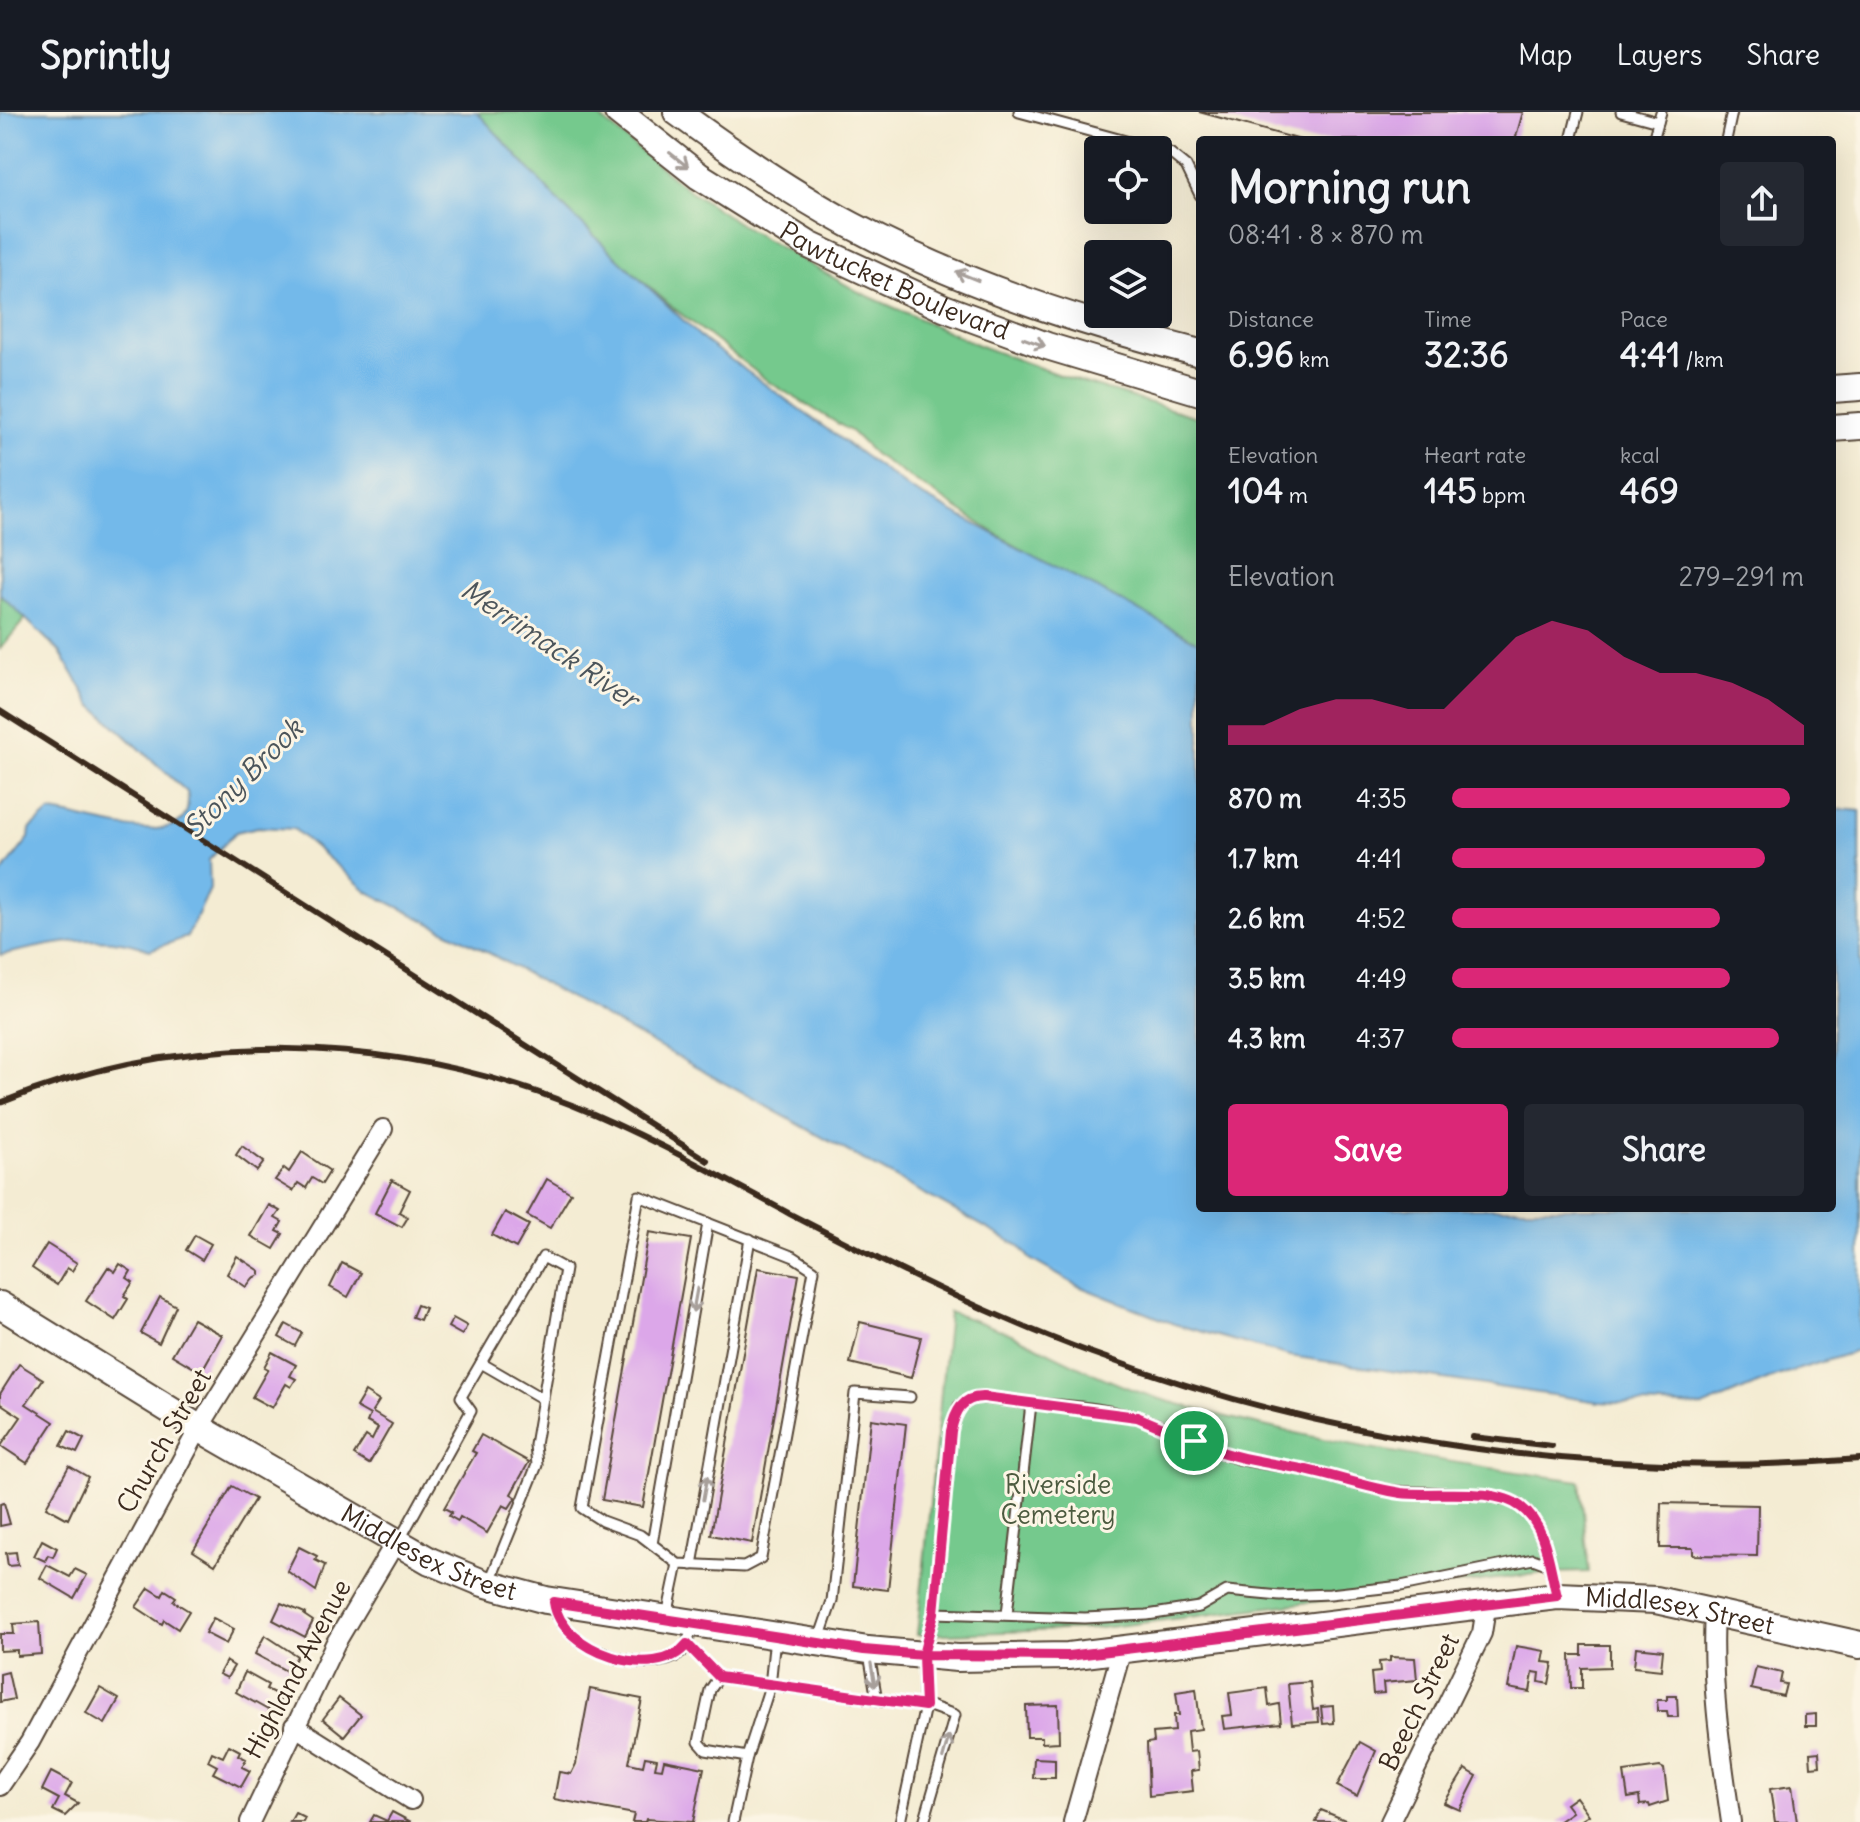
<!DOCTYPE html>
<html lang="en">
<head>
<meta charset="utf-8">
<style>
	body { margin:0; font-family:Delius,sans-serif; background:#242831; color:#f1f3f6; height:100vh; display:flex; flex-direction:column; font-size:30px; white-space:nowrap }
	* { box-sizing:border-box; margin:0 }
	p { font-size:26px; color:#9ea1a6 }
	.icon { flex:none; width:44px; height:44px; fill:none; stroke:currentColor; stroke-width:2; stroke-linecap:round; stroke-linejoin:round }
	.map { position:relative; flex:1; overflow:hidden }
	.side { position:absolute; left:1196px; top:24px; width:640px; height:1076px; display:flex; flex-direction:column; background:#171b24; border-radius:8px; box-shadow:0 8px 32px #0002 }
	.side>* { flex:none }
	.controls { position:absolute; left:1084px; top:24px; display:grid; gap:16px }
	.controls a { display:grid; place-items:center; width:88px; height:88px; border-radius:8px; background:#171b24; box-shadow:0 8px 32px #0002; font-size:40px }
	.pin { position:absolute; display:grid; place-items:center; width:68px; height:68px; color:#fff; margin:-34px; border:4px solid #fff; border-radius:50%; box-shadow:0 2px 8px #0007 }
	.round { display:grid; place-items:center; flex:none; width:84px; height:84px; border-radius:8px; background:#242831 }
	.overview { display:flex; align-items:center; justify-content:space-between; height:136px; padding:0 32px }
	h1 { font-size:44px; font-weight:700; line-height:60px }
	.metrics { display:grid; grid-template-columns:repeat(3,1fr); gap:12px; height:136px; padding:8px 32px }
	.metrics div { display:grid; align-content:center }
	.metrics b { font-size:34px; font-weight:700 }
	.metrics small { font-size:22px; font-weight:400 }
	.metrics p { font-size:22px }
	.chart { height:224px; padding:16px 32px }
	.chart p { display:flex; justify-content:space-between }
	.chart svg { width:100%; height:144px; margin-top:8px; fill:#db2777; opacity:.7 }
	.cta { display:flex; gap:16px; margin-top:auto; padding:16px 32px }
	.cta a { flex:1; height:92px; border-radius:8px; background:#db2777; color:#fff; font-size:32px; font-weight:700; line-height:92px; text-align:center }
	.cta a+a { background:#242831; color:#f1f3f6 }
	ul { padding:0 32px; list-style:none; font-size:26px }
	li { display:grid; grid-template-columns:128px 96px 1fr; align-items:center; height:60px }
	li i { height:20px; border-radius:10px; background:#db2777 }
	header { display:flex; align-items:center; gap:48px; box-sizing:border-box; height:112px; padding:0 40px; background:#171b24; border-bottom:2px solid #363941 }
	header strong { font-size:38px }
	nav { display:flex; gap:44px; margin-inline-start:auto; font-size:28px }
	.map>svg:first-child { display:block }
	.green { fill:#74c98d; stroke:#587a56; stroke-width:2 }
	.water { fill:#73b9ea; stroke:#577284; stroke-width:2 }
	.building { fill:#dca7e9 }
	.lines { fill:none; stroke-linecap:round; stroke-linejoin:round }
	.lane-casing { stroke:#574739; stroke-width:13 }
	.street-casing { stroke:#574739; stroke-width:22 }
	.primary-casing { stroke:#574739; stroke-width:30 }
	.lane { stroke:#fff; stroke-width:9 }
	.street { stroke:#fff; stroke-width:18 }
	.primary { stroke:#fff; stroke-width:26 }
	.rail { stroke:#3b2a1e; stroke-width:6 }
	.oneway { stroke:#a79f9a }
	.route-casing { stroke:#fff; stroke-width:16 }
	.route { stroke:#db2777; stroke-width:10 }
	.labels { text-anchor:middle; stroke-width:6; stroke-linejoin:round; paint-order:stroke }
	.street-label { font-size:26px; fill:#3b2a1e; stroke:#fcf5e5 }
	.park-label { font-size:26px; fill:#4c5a3f; stroke:#fcf5e5 }
	.water-label { font-size:28px; font-style:italic; fill:#4c555b; stroke:#fcf5e5 }
</style>
</head>
<body>
<header>
<strong>Sprintly</strong>
<nav><a>Map</a><a>Layers</a><a>Share</a></nav>
</header>
<div class="map">
<svg width="1860" height="1710" viewBox="0 0 1860 1710">
	<rect width="100%" height="100%" fill="#fcf5e5"/>
	<filter id="ink" filterUnits="userSpaceOnUse"><feTurbulence type="fractalNoise" baseFrequency=".0125" numOctaves="2"/><feDisplacementMap in="SourceGraphic" scale="16" xChannelSelector="R" yChannelSelector="G"/><feConvolveMatrix kernelMatrix="1 2 1 2 8 2 1 2 1" color-interpolation-filters="sRGB"/></filter>
	<filter id="wash" filterUnits="userSpaceOnUse"><feTurbulence type="fractalNoise" baseFrequency=".006" numOctaves="4" result="noise"/><feDisplacementMap in="SourceGraphic" scale="32" xChannelSelector="R" yChannelSelector="G"/><feGaussianBlur stdDeviation="1.8" result="paint"/><feColorMatrix in="noise" values="0 0 0 0 0 0 0 0 0 0 0 0 0 0 0 0 0 1.4 0 .05"/><feComposite in="paint" operator="in"/></filter>
	<g filter="url(#wash)">
		<rect width="100%" height="100%" fill="#f4ecd3"/>
		<g class="green">
			<polygon points="452,0 593,0 686,76 749,118 859,180 978,233 1059,263 1200,306 1200,539 990,418 874,342 852,320 769,270 672,195"/>
			<polygon points="0,474 25,507 0,537"/>
			<path d="M949 1200C972 1208 996 1215 1018 1225 1063 1246 1108 1271 1157 1286 1295 1327 1437 1349 1580 1369L1589 1460 1544 1461 1092 1517 917 1523Z"/>
		</g>
		<path class="water" d="M0 0H477L563 94 705 229 911 378 1200 531V1096H1832V696L1860 699V1238L1774 1265 1702 1295 1599 1290 1290 1244 1174 1212 1076 1173 1030 1147 1019 1134 480 836 368 780 294 717 258 715 236 720 209 748 210 777 187 825 150 838C103 818 49 833 0 843V763L29 726 30 717 50 700C80 701 200 749 187 680L91 592 60 540 0 482Z"/>
		<g id="blocks">
			<g class="building">
				<polygon points="1199,0 1523,0 1515,28 1301,28"/>
				<polygon points="242,1034 264,1050 257,1059 236,1043"/>
				<polygon points="302,1040 330,1059 322,1072 312,1066 306,1076 298,1071 293,1079 275,1068 284,1056 289,1060"/>
				<polygon points="547,1067 571,1081 550,1116 527,1103"/>
				<polygon points="392,1068 410,1078 399,1100 408,1105 402,1115 375,1101"/>
				<polygon points="269,1093 280,1099 275,1106 282,1110 277,1119 283,1122 274,1137 251,1124"/>
				<polygon points="505,1100 529,1113 516,1136 492,1123"/>
				<polygon points="649,1120 691,1127 643,1395 602,1388"/>
				<polygon points="195,1123 211,1132 202,1148 186,1138"/>
				<polygon points="47,1132 77,1151 72,1159 67,1156 57,1173 32,1156"/>
				<polygon points="237,1144 260,1159 260,1163 253,1166 246,1175 227,1162"/>
				<polygon points="342,1151 361,1161 348,1185 330,1175"/>
				<polygon points="120,1152 131,1159 127,1166 133,1170 124,1184 128,1187 115,1208 86,1189 108,1155 115,1160"/>
				<polygon points="758,1156 799,1163 752,1431 711,1423"/>
				<polygon points="160,1185 176,1194 159,1231 141,1221"/>
				<polygon points="417,1193 425,1196 420,1208 412,1205"/>
				<polygon points="453,1206 467,1214 462,1223 448,1215"/>
				<polygon points="193,1207 222,1223 201,1260 172,1243"/>
				<polygon points="860,1210 921,1225 911,1266 850,1251"/>
				<polygon points="286,1212 302,1221 295,1234 279,1225"/>
				<polygon points="272,1240 296,1253 290,1264 296,1267 291,1275 286,1272 272,1296 252,1285 268,1257 264,1255"/>
				<polygon points="19,1252 43,1267 26,1292 54,1310 27,1351 1,1334 21,1305 0,1291 0,1282"/>
				<polygon points="365,1280 379,1289 372,1300 392,1312 369,1352 354,1343 366,1324 372,1328 378,1316 367,1310 370,1303 356,1295"/>
				<polygon points="871,1307 906,1312 888,1478 853,1474"/>
				<polygon points="69,1319 84,1327 77,1341 61,1334"/>
				<polygon points="481,1323 529,1350 511,1382 516,1385 509,1396 503,1393 487,1421 460,1405 458,1409 449,1404 452,1400 444,1396 476,1341 472,1339"/>
				<polygon points="69,1354 88,1365 68,1407 46,1395"/>
				<polygon points="232,1374 255,1387 215,1453 193,1439"/>
				<polygon points="4,1391 10,1412 0,1414 0,1392"/>
				<polygon points="1661,1391 1758,1393 1757,1444 1693,1443 1693,1436 1660,1436"/>
				<polygon points="42,1428 57,1436 53,1445 48,1443 45,1449 34,1444"/>
				<polygon points="299,1435 317,1444 315,1448 325,1453 316,1479 287,1459"/>
				<polygon points="16,1440 18,1453 8,1454 6,1441"/>
				<polygon points="47,1453 70,1465 75,1457 87,1463 74,1486 40,1466"/>
				<polygon points="149,1476 162,1484 165,1478 176,1485 173,1489 189,1499 178,1517 164,1508 162,1512 136,1495"/>
				<polygon points="281,1491 305,1501 304,1503 313,1509 305,1525 273,1508"/>
				<polygon points="213,1506 234,1517 226,1532 205,1521"/>
				<polygon points="39,1510 41,1542 17,1544 17,1538 0,1539 0,1522 14,1522 13,1512"/>
				<polygon points="265,1523 297,1544 288,1560 255,1542"/>
				<polygon points="1582,1533 1610,1533 1610,1555 1582,1556 1582,1576 1571,1576 1570,1543 1582,1543"/>
				<polygon points="1516,1534 1545,1539 1543,1550 1553,1551 1549,1572 1539,1570 1540,1561 1533,1560 1530,1580 1508,1576"/>
				<polygon points="1636,1535 1663,1538 1661,1558 1634,1555"/>
				<polygon points="1390,1545 1415,1546 1417,1568 1383,1571 1384,1581 1373,1582 1371,1561 1380,1560 1379,1550 1390,1549"/>
				<polygon points="226,1549 234,1554 227,1566 219,1562"/>
				<polygon points="1756,1555 1782,1561 1780,1571 1786,1572 1783,1584 1751,1577"/>
				<polygon points="8,1560 14,1587 0,1590 0,1562"/>
				<polygon points="245,1560 268,1573 266,1577 278,1583 280,1588 274,1598 270,1595 268,1598 236,1580"/>
				<polygon points="1310,1570 1313,1598 1318,1597 1319,1610 1292,1612 1288,1572"/>
				<polygon points="100,1576 119,1587 105,1612 86,1601"/>
				<polygon points="1267,1576 1269,1594 1279,1592 1281,1611 1224,1617 1222,1604 1232,1603 1229,1581"/>
				<polygon points="590,1577 642,1587 629,1651 643,1654 645,1645 657,1647 655,1656 662,1657 664,1648 704,1656 693,1710 646,1707 645,1710 632,1710 634,1702 554,1687 559,1660 571,1662 576,1652"/>
				<polygon points="1196,1577 1201,1617 1187,1619 1189,1640 1197,1639 1199,1658 1191,1659 1193,1679 1149,1684 1147,1631 1154,1630 1153,1621 1175,1619 1174,1603 1179,1603 1176,1580"/>
				<polygon points="1667,1584 1677,1584 1678,1605 1668,1605 1667,1599 1658,1599 1657,1588 1667,1588"/>
				<polygon points="339,1586 361,1603 344,1624 323,1607"/>
				<polygon points="1058,1593 1059,1630 1042,1631 1042,1625 1027,1625 1026,1594"/>
				<polygon points="1333,1594 1334,1611 1323,1612 1321,1595"/>
				<polygon points="1816,1602 1816,1614 1805,1614 1805,1603"/>
				<polygon points="1360,1630 1376,1639 1357,1684 1337,1674"/>
				<polygon points="229,1633 240,1639 238,1643 246,1647 242,1655 250,1659 241,1675 213,1661 217,1654 208,1649 212,1640 223,1645"/>
				<polygon points="1819,1640 1820,1654 1811,1655 1810,1641"/>
				<polygon points="1034,1646 1055,1647 1055,1666 1033,1666"/>
				<polygon points="1660,1655 1664,1657 1668,1689 1650,1695 1649,1692 1640,1693 1639,1684 1628,1686 1624,1660"/>
				<polygon points="1465,1657 1477,1664 1460,1698 1444,1691"/>
				<polygon points="51,1660 72,1671 65,1684 78,1691 65,1704 53,1698 59,1687 42,1678"/>
				<polygon points="1792,1674 1797,1710 1775,1710 1770,1677"/>
				<polygon points="1576,1685 1589,1703 1579,1710 1558,1710 1572,1700 1566,1692"/>
				<polygon points="1321,1698 1350,1710 1316,1710"/>
				<polygon points="392,1700 411,1710 370,1710 374,1703 387,1709"/>
				<polygon points="295,1701 305,1706 303,1710 290,1710"/>
			</g>
		</g>
	</g>
	<g filter="url(#ink)">
		<use href="#blocks" fill-opacity="0" stroke="#574739" stroke-width="2"/>
		<g class="lines">
			<defs>
				<g id="lane">
					<polyline points="1019,0 1170,41 1186,54 1200,83"/>
					<polyline points="1621,0 1658,10"/>
					<polyline points="1571,28 1578,0"/>
					<polyline points="1653,28 1661,0"/>
					<polyline points="1726,28 1732,0"/>
					<polyline points="481,1251 543,1287"/>
					<path d="M1031 1292C1071 1292 1119 1298 1157 1312 1181 1321 1204 1335 1229 1344 1253 1353 1281 1353 1306 1358 1332 1364 1357 1374 1383 1378 1417 1383 1495 1376 1521 1394 1540 1408 1544 1432 1549 1453"/>
					<polyline points="399,1429 471,1299 461,1285 543,1145 565,1157 535,1333 537,1353 490,1469"/>
					<polyline points="652,1432 708,1111"/>
					<polyline points="692,1453 750,1127"/>
					<path d="M555 1493C561 1538 650 1566 681 1541 689 1534 690 1521 692 1512"/>
					<polyline points="1007,1502 1031,1292 977,1285 959,1294 951,1319 934,1501 1085,1506 1147,1503 1199,1495 1227,1479 1280,1484 1330,1482 1401,1474 1533,1447 1549,1453 1557,1480"/>
					<polyline points="667,1504 678,1452 744,1455 761,1446 814,1158 794,1145 639,1084 582,1396 602,1409 640,1423 678,1452"/>
					<polyline points="819,1527 832,1489 855,1281 910,1285"/>
					<polyline points="687,1532 719,1565"/>
					<polyline points="869,1542 877,1588"/>
					<polyline points="747,1645 770,1574 775,1525"/>
					<polyline points="733,1710 747,1645 706,1638 699,1630 710,1578 719,1565 925,1594 900,1710"/>
					<polyline points="924,1710 955,1603 924,1592 923,1543 934,1501"/>
				</g>
				<g id="street">
					<path d="M1714 1500C1710 1571 1721 1640 1731 1710"/>
					<polyline points="294,1614 411,1688"/>
					<polyline points="0,1674 30,1630 199,1316 383,1017"/>
					<polyline points="250,1710 335,1532 395,1431"/>
					<polyline points="1073,1710 1122,1537"/>
					<polyline points="1390,1710 1482,1521 1487,1490"/>
				</g>
				<g id="primary">
					<path id="s1" d="M618 0 699 64 809 133 944 196 1047 234 1200 280"/>
					<path d="M677 0C733 41 790 80 851 113 959 171 1081 211 1200 241"/>
					<polyline points="1832,277 1860,275"/>
					<polyline points="1832,316 1860,314"/>
					<path id="s2" d="M0 1193 199 1316 430 1449 483 1471 546 1488 868 1538 957 1546 1068 1544 1557 1484 1656 1488 1860 1533"/>
				</g>
			</defs>
			<use href="#lane" class="lane-casing"/>
			<use href="#street" class="street-casing"/>
			<use href="#primary" class="primary-casing"/>
			<use href="#lane" class="lane"/>
			<use href="#street" class="street"/>
			<use href="#primary" class="primary"/>
			<g class="rail">
				<polyline points="0,599 708,1049"/>
				<path d="M0 991C183 916 389 921 572 993 647 1023 719 1064 790 1102 889 1153 987 1203 1092 1241 1337 1332 1600 1368 1860 1347"/>
				<polyline points="1473,1325 1552,1334"/>
			</g>
		</g>
		<defs><path id="oneway-shaft" d="M-6 0H5M1.5-3L5.5 0L1.5 3" fill="none" stroke-width="1.6" stroke-linecap="round" stroke-linejoin="round" transform="scale(2)"/></defs>
		<g class="oneway">
			<use href="#oneway-shaft" transform="translate(679 48) rotate(38)"/>
			<use href="#oneway-shaft" transform="translate(967 164) rotate(-158)"/>
			<use href="#oneway-shaft" transform="translate(1034 230) rotate(20)"/>
			<use href="#oneway-shaft" transform="translate(695 1188) rotate(100)"/>
			<use href="#oneway-shaft" transform="translate(705 1376) rotate(-80)"/>
			<use href="#oneway-shaft" transform="translate(873 1563) rotate(80)"/>
			<use href="#oneway-shaft" transform="translate(946 1635) rotate(-74)"/>
		</g>
	</g>
	<g class="lines" filter="url(#ink)">
		<defs>
			<path id="route" d="M1194 1329 1137 1305 984 1285C962 1284 955 1300 951 1319L934 1501 923 1543 864 1538 554 1490C561 1541 657 1571 687 1532L719 1565 925 1594 923 1543 1068 1544 1557 1484C1549 1455 1547 1414 1521 1395 1494 1374 1434 1385 1401 1381 1368 1376 1338 1365 1306 1358 1267 1350 1230 1347 1194 1329"/>
		</defs>
		<use href="#route" class="route-casing"/>
		<use href="#route" class="route"/>
	</g>
	<g class="labels">
		<g class="street-label">
			<text dy="9" stroke="none"><textPath href="#s1" startOffset="326">Pawtucket Boulevard</textPath></text>
			<text transform="translate(164 1329) rotate(-60)" y="9">Church Street</text>
			<text dy="9" stroke="none"><textPath href="#s2" startOffset="496">Middlesex Street</textPath></text>
			<text dy="9" stroke="none"><textPath href="#s2" startOffset="1766">Middlesex Street</textPath></text>
			<text transform="translate(297 1557) rotate(-62)" y="9">Highland Avenue</text>
			<text transform="translate(1419 1590) rotate(-64)" y="9">Beech Street</text>
		</g>
		<g class="park-label">
			<text x="1058" y="1382">Riverside<tspan x="1058" dy="30">Cemetery</tspan></text>
		</g>
		<g class="water-label">
			<text transform="translate(550 532) rotate(34)" y="10">Merrimack River</text>
			<text transform="translate(243 666) rotate(-45)" y="10">Stony Brook</text>
		</g>
	</g>
</svg>
<div class="controls">
<a><svg class="icon" aria-label="locate" viewBox="0 0 24 24"><circle cx="12" cy="12" r="6"/><path d="M12 2v4M12 18v4M2 12h4M18 12h4"/></svg></a>
<a><svg class="icon" aria-label="layers" viewBox="0 0 24 24"><path d="M12 4l9 5-9 5-9-5zM3 14l9 5 9-5"/></svg></a>
</div>
<div class="pin" style="left:1194px;top:1329px;background:#1e9e55"><svg class="icon" aria-label="arrive" viewBox="0 0 24 24"><path d="M6 21V4h12l-3 4 3 4H6"/></svg></div>
<section class="side">
<div class="overview"><div><h1>Morning run</h1><p>08:41 · 8 × 870 m</p></div><a class="round"><svg class="icon" aria-label="share" viewBox="0 0 24 24"><path d="M12 15V3M7 8l5-5 5 5M5 13v7h14v-7"/></svg></a></div>
<div class="metrics">
<div><p>Distance</p><b>6.96<small> km</small></b></div>
<div><p>Time</p><b>32:36</b></div>
<div><p>Pace</p><b>4:41<small> /km</small></b></div>
</div>
<div class="metrics">
<div><p>Elevation</p><b>104<small> m</small></b></div>
<div><p>Heart rate</p><b>145<small> bpm</small></b></div>
<div><p>kcal</p><b>469</b></div>
</div>
<div class="chart"><p><span>Elevation</span>279–291 m</p>
<svg viewBox="0 0 160 44" preserveAspectRatio="none"><path d="M0 44V38L10 38L20 33L30 30L40 30L50 33L60 33L70 22L80 11L90 6L100 9L110 17L120 22L130 22L140 25L150 30L160 38V44z"/></svg>
</div>
<ul>
<li><b>870 m</b>4:35<i style="width:96%"></i></li>
<li><b>1.7 km</b>4:41<i style="width:89%"></i></li>
<li><b>2.6 km</b>4:52<i style="width:76%"></i></li>
<li><b>3.5 km</b>4:49<i style="width:79%"></i></li>
<li><b>4.3 km</b>4:37<i style="width:93%"></i></li>
</ul>
<div class="cta"><a>Save</a><a>Share</a></div>
</section>
</div>
</body>
</html>
